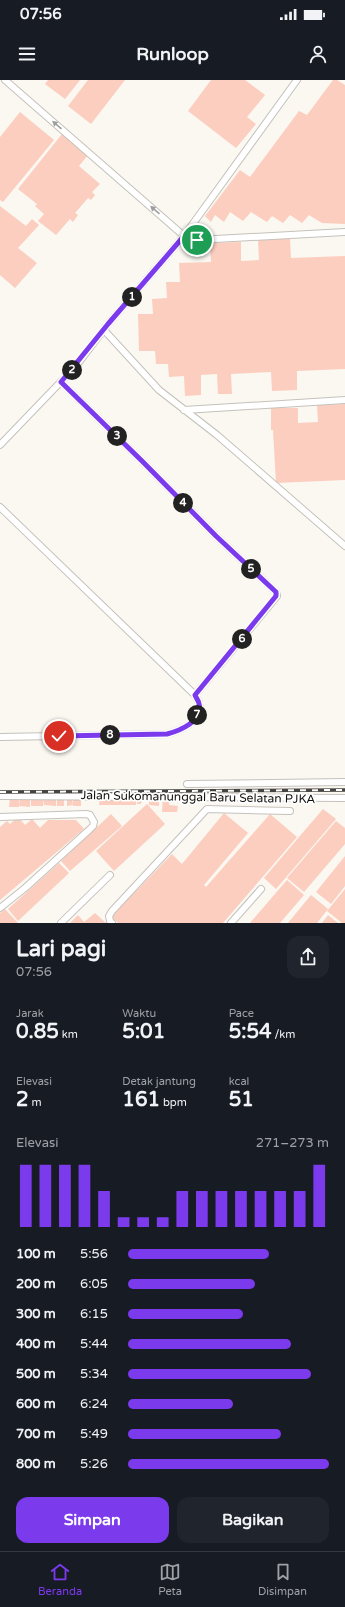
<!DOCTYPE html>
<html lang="id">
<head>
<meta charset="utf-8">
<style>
	body { margin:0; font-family:"Varela Round",sans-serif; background:#20242c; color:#f1f3f6; height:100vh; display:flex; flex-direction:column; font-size:15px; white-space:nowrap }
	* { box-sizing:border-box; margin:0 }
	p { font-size:13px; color:#9ea1a6 }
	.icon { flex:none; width:22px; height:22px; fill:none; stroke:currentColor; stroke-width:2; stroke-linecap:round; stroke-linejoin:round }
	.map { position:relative; height:843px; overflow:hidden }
	.panel { display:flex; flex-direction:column; background:#171b24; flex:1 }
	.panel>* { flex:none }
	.pin { position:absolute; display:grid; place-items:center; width:34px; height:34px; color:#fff; margin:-17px; border:2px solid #fff; border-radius:50%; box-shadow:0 1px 4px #0007 }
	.km { position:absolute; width:20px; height:20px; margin:-10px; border-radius:50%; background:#222; color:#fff; font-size:11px; line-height:20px; text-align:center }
	.round { display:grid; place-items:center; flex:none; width:42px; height:42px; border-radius:12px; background:#20242c }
	.overview { display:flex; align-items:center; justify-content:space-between; height:68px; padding:0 16px }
	h1 { font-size:22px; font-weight:700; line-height:30px }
	.stats { display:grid; grid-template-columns:repeat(3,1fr); gap:6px; height:68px; padding:4px 16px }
	.stats div { display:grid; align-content:center }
	.stats b { font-size:20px; font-weight:700 }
	.stats small { font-size:11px; font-weight:400 }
	.stats p { font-size:11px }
	.chart { height:112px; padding:8px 16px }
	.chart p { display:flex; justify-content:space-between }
	.chart svg { width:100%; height:72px; margin-top:4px; stroke:#7c3aed; stroke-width:6 }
	.cta { display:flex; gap:8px; margin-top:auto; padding:8px 16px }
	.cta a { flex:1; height:46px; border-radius:12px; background:#7c3aed; color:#fff; font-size:16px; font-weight:700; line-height:46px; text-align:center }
	.cta a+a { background:#20242c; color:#f1f3f6 }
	ul { padding:0 16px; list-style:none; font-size:13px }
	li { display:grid; grid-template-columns:64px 48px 1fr; align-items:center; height:30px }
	li i { height:10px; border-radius:5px; background:#7c3aed }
	.status { display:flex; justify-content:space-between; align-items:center; height:28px; padding:0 20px; background:#171b24; direction:ltr }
	.status svg { height:11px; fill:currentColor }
	header { display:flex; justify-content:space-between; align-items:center; height:52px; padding:0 16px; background:#171b24; font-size:18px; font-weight:700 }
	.tabs { display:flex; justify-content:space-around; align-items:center; height:56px; border-top:1px solid #363941; background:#171b24; font-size:11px; color:#9ea1a6 }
	.tabs a { display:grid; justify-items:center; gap:2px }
	.tabs .on { color:#7c3aed }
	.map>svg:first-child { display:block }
	.building { fill:#fccebf }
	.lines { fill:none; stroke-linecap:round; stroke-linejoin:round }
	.minor-casing { stroke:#c5c2bc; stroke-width:8 }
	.minor { stroke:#fff; stroke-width:6 }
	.rail-casing { stroke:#454441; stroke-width:3.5 }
	.rail { stroke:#fff; stroke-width:2; stroke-dasharray:6; stroke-linecap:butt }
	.oneway { fill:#9f9f9e }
	.route-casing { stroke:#fff; stroke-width:8 }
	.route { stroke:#7c3aed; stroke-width:5 }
	.labels { text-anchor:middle; stroke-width:3.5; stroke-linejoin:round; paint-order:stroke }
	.street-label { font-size:12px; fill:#100f0d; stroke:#fff }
</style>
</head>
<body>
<div class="status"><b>07:56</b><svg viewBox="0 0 49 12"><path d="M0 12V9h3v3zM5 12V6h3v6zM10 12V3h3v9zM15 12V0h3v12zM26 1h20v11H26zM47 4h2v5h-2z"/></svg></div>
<header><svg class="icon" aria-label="menu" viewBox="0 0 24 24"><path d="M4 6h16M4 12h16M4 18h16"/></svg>Runloop<svg class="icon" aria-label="person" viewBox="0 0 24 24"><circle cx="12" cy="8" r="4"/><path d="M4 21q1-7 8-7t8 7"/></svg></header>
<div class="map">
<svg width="345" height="843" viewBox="0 0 345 843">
	<rect width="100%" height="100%" fill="#fbf7f1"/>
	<g class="building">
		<polygon points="48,0 80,0 65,19 45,4"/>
		<polygon points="88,0 125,0 91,44 68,26"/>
		<polygon points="211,0 245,0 265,15 247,37 256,44 236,68 188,31"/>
		<polygon points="333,0 337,0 345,5 345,144 322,143 309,135 302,143 290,135 283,143 272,136 267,142 251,132 243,141 230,132 224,142 215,135 211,142 205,136 240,90 250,97 299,31 307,35"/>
		<polygon points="20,32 54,60 3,122 0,120 0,57"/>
		<polygon points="62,54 88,75 79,86 100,104 92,112 95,115 91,120 88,118 75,133 78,135 73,142 70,139 56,155 38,141 44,134 35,126 37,124 18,109"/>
		<polygon points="0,126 26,146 32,139 39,145 18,168 37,183 15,208 0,195"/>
		<polygon points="290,158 291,178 345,176 345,289 297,291 297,310 272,311 271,292 231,294 232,314 218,314 217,294 201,295 201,315 185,316 184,296 169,297 168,284 156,284 155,271 139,271 138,234 153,234 152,219 167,218 166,202 180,202 179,183 211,182 210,163 241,162 241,181 259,180 258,160"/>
		<polygon points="345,324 345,400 276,403 273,350 271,350 271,328 298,328 298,343 318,342 317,325"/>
		<polygon points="10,717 19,718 19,727 9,727"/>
		<polygon points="20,717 30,718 30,727 19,726"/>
		<polygon points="31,717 44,718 43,726 31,726"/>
		<polygon points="100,717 136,718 136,725 99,725"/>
		<polygon points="44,718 56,718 56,726 44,725"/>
		<rect x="57" y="718" width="7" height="8"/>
		<rect x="73" y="718" width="8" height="8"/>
		<polygon points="137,718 142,718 141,724 137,724"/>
		<polygon points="149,718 159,718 159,726 149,725"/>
		<polygon points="163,718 170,718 169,725 178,726 177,732 162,732"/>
		<polygon points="67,719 72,719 73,725 67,726"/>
		<polygon points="147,724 165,744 114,791 96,771"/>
		<polygon points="323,729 336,739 276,809 264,798"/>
		<polygon points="224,733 248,753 204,805 206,807 270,734 297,757 223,843 118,843 111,837 172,774 182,784"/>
		<polygon points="111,734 122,746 70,791 61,781"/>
		<polygon points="18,737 25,745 32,739 40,748 48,740 76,740 84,749 0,820 0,747 7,741 10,744"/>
		<polygon points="336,741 345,748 345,764 304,812 287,798"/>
		<polygon points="345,776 345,806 331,824 316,812"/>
		<polygon points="59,783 69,793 18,841 8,829"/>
		<polygon points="287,800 304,815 280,843 250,843"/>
		<polygon points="345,809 345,843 342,843 327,831"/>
		<polygon points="311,815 328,829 317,843 288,843"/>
		<polygon points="5,829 18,843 0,843 0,833"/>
		<polygon points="95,833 106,843 70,843 78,835 84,842"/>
		<polygon points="328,835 338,843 322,843"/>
	</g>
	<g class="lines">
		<defs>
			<g id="minor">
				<polyline points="5,0 184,156 197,160 345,152"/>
				<polyline points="104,250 159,310 217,355 345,466"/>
				<polyline points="61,302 142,381 216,456 276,512 277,516 273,521 195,615"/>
				<polyline points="184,330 345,320"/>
				<polyline points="0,365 76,286 108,244 184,156 297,0"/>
				<path d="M0 427 195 615C196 618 199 621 199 624 204 641 179 651 167 654L0 657"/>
				<polyline points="187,704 345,702"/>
				<polyline points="0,716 345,718"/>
				<polyline points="0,737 86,734 90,735 94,742 93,746 89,750 25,808 0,828"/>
				<polyline points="61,843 110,795"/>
				<polyline points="112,843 110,841 109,836 112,831 207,729 290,731"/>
				<polyline points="231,843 261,809"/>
			</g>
		</defs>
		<use href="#minor" class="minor-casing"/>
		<use href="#minor" class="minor"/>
		<defs>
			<polyline id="rail" points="0,712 345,710"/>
		</defs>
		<use href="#rail" class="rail-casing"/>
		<use href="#rail" class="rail"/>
	</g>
	<defs><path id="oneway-solid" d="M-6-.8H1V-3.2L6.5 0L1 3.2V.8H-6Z"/></defs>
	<g class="oneway">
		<use href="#oneway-solid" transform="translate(57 45) rotate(-139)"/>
		<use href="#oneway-solid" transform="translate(155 130) rotate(-139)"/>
	</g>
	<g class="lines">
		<defs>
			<path id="route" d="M59 656 167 654C179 651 204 641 199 624 199 621 196 618 195 615L276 516V512L216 456 142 381 61 302 108 244 184 156 197 160"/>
		</defs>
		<use href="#route" class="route-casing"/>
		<use href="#route" class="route"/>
	</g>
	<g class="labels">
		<g class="street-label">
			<text transform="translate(198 717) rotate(1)" y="4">Jalan Sukomanunggal Baru Selatan PJKA</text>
		</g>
	</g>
</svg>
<div class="pin" style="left:197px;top:160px;background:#1e9e55"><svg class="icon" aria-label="arrive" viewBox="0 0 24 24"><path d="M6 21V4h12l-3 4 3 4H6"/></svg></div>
<div class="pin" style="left:59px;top:656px;background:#d93025"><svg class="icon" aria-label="check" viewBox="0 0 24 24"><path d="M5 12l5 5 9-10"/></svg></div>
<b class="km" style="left:132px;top:217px">1</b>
<b class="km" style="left:72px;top:290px">2</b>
<b class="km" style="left:117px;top:356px">3</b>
<b class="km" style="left:183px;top:423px">4</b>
<b class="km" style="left:251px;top:489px">5</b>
<b class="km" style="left:242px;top:559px">6</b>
<b class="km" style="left:197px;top:635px">7</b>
<b class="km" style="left:110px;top:655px">8</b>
</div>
<section class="panel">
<div class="overview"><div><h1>Lari pagi</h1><p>07:56</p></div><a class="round"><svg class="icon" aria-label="share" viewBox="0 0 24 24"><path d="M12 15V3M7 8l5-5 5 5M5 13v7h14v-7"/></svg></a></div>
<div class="stats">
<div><p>Jarak</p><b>0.85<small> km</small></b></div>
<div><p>Waktu</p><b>5:01</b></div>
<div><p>Pace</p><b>5:54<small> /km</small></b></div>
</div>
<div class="stats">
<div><p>Elevasi</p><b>2<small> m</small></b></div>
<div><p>Detak jantung</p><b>161<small> bpm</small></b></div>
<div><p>kcal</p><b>51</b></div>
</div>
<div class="chart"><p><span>Elevasi</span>271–273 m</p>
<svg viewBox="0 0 160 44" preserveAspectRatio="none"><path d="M5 44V6M15 44V6M25 44V6M35 44V6M45 44V22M55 44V38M65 44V38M75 44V38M85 44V22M95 44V22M105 44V22M115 44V22M125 44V22M135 44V22M145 44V22M155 44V6"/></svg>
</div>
<ul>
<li><b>100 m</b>5:56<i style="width:70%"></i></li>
<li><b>200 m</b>6:05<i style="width:63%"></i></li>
<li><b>300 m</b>6:15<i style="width:57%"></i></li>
<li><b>400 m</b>5:44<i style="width:81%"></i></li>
<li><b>500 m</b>5:34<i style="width:91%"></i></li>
<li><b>600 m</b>6:24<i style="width:52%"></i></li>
<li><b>700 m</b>5:49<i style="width:76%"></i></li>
<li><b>800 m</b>5:26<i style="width:100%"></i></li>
</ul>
<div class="cta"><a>Simpan</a><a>Bagikan</a></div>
</section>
<nav class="tabs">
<a class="on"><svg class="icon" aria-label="home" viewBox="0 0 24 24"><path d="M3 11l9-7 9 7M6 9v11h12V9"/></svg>Beranda</a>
<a><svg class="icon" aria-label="map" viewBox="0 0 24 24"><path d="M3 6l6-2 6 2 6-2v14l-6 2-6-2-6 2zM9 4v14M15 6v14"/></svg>Peta</a>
<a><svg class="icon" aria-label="saved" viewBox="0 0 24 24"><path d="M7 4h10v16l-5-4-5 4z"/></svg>Disimpan</a>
</nav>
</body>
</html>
